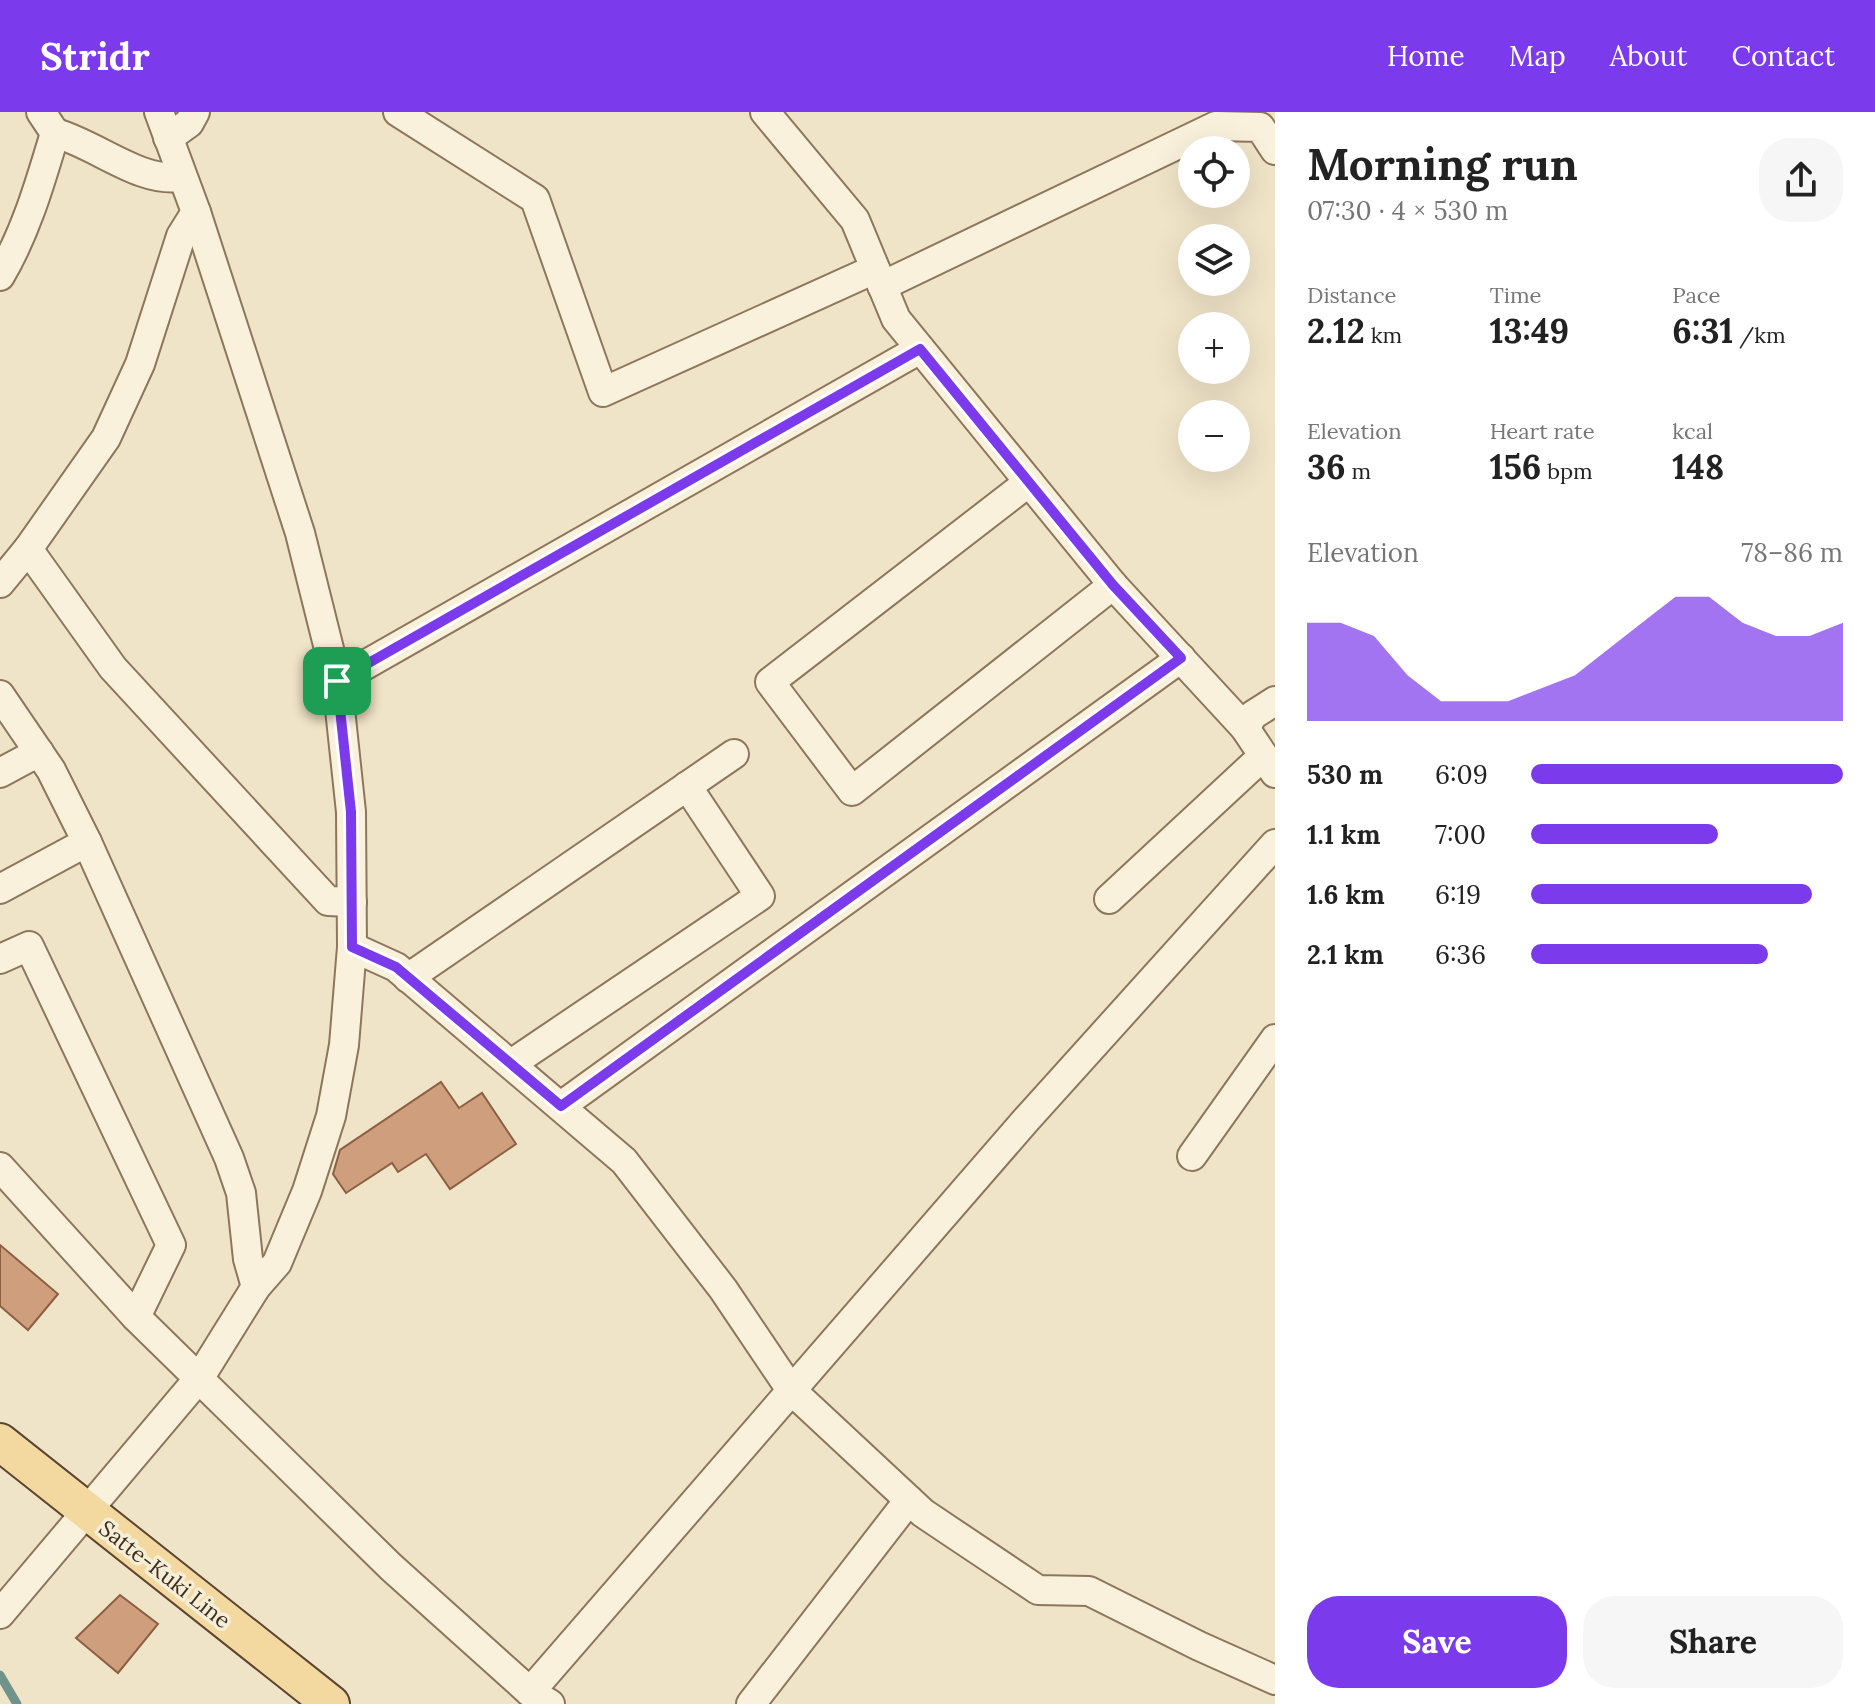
<!DOCTYPE html>
<html lang="en">
<head>
<meta charset="utf-8">
<style>
	body { margin:0; font-family:Lora,serif; background:#f6f6f6; color:#222; height:100vh; display:flex; flex-direction:column; font-size:30px; white-space:nowrap }
	* { box-sizing:border-box; margin:0 }
	p { font-size:26px; color:#767676 }
	.icon { flex:none; width:44px; height:44px; fill:none; stroke:currentColor; stroke-width:2; stroke-linecap:round; stroke-linejoin:round }
	.map { position:relative; flex:1; overflow:hidden }
	.drawer { display:flex; flex-direction:column; background:#fff; width:600px }
	.drawer>* { flex:none }
	.buttons { position:absolute; left:1178px; top:24px; display:grid; gap:16px }
	.buttons a { display:grid; place-items:center; width:72px; height:72px; border-radius:50%; background:#fff; box-shadow:0 8px 32px #0002; font-size:40px }
	.pin { position:absolute; display:grid; place-items:center; width:68px; height:68px; color:#fff; margin:-34px; border-radius:16px; box-shadow:0 4px 12px #0006 }
	.round { display:grid; place-items:center; flex:none; width:84px; height:84px; border-radius:32px; background:#f6f6f6 }
	.overview { display:flex; align-items:center; justify-content:space-between; height:136px; padding:0 32px }
	h1 { font-size:44px; font-weight:800; line-height:60px }
	.metrics { display:grid; grid-template-columns:repeat(3,1fr); gap:12px; height:136px; padding:8px 32px }
	.metrics div { display:grid; align-content:center }
	.metrics b { font-size:34px; font-weight:800 }
	.metrics small { font-size:22px; font-weight:400 }
	.metrics p { font-size:22px }
	.chart { height:224px; padding:16px 32px }
	.chart p { display:flex; justify-content:space-between }
	.chart svg { width:100%; height:144px; margin-top:8px; fill:#7c3aed; opacity:.7 }
	.action { display:flex; gap:16px; margin-top:auto; padding:16px 32px }
	.action a { flex:1; height:92px; border-radius:32px; background:#7c3aed; color:#fff; font-size:32px; font-weight:800; line-height:92px; text-align:center }
	.action a+a { background:#f6f6f6; color:#222 }
	ul { padding:0 32px; list-style:none; font-size:26px }
	li { display:grid; grid-template-columns:128px 96px 1fr; align-items:center; height:60px }
	li i { height:20px; border-radius:10px; background:#7c3aed }
	header { display:flex; align-items:center; gap:48px; box-sizing:border-box; height:112px; padding:0 40px; background:#7c3aed; color:#fff }
	header strong { font-size:38px }
	nav { display:flex; gap:44px; margin-inline-start:auto; font-size:28px }
	main { display:flex; flex:1; min-height:0 }
	.map>svg:first-child { display:block }
	.lines { fill:none; stroke-linecap:round; stroke-linejoin:round }
	.stream { stroke:#6f938a; stroke-width:9 }
	.building { fill:#cf9f7d; stroke:#8d5f41; stroke-width:2 }
	.minor-casing { stroke:#8d765c; stroke-width:32 }
	.major-casing { stroke:#5b4430; stroke-width:40 }
	.minor { stroke:#faf1dc; stroke-width:28 }
	.major { stroke:#f3d9a0; stroke-width:36 }
	.route-casing { stroke:#fff; stroke-width:16 }
	.route { stroke:#7c3aed; stroke-width:10 }
	.labels { text-anchor:middle; stroke-width:7; stroke-linejoin:round; paint-order:stroke }
	.street-label { font-size:22px; fill:#3d2e20; stroke:#f7eed8 }
</style>
</head>
<body>
<header>
<strong>Stridr</strong>
<nav><a>Home</a><a>Map</a><a>About</a><a>Contact</a></nav>
</header>
<main>
<div class="map">
<svg width="1275" height="1592" viewBox="0 0 1275 1592">
	<rect width="100%" height="100%" fill="#f0e4c8"/>
	<g class="lines">
		<polyline class="stream" points="0,1563 17,1592"/>
	</g>
	<g class="building">
		<polygon points="441,970 459,996 482,981 516,1032 450,1077 426,1042 398,1060 392,1051 346,1081 333,1062 340,1038"/>
		<polygon points="0,1133 58,1182 28,1218 0,1194"/>
		<polygon points="120,1483 158,1512 118,1561 76,1526"/>
	</g>
	<g class="lines">
		<defs>
			<g id="minor">
				<polyline points="398,0 535,87 603,280 875,157"/>
				<polyline points="765,0 855,108 896,207 1113,473 1245,616 1275,661"/>
				<path d="M55 21C96 32 139 71 181 65"/>
				<polyline points="168,26 189,11 195,0"/>
				<path d="M0 164C26 120 40 71 55 21L41 0"/>
				<polyline points="882,174 1216,14 1260,15 1275,38"/>
				<polyline points="1029,370 770,570 852,679 1113,473"/>
				<polyline points="28,437 113,556 328,789 352,790"/>
				<polyline points="0,471 28,437 106,326 140,252 181,124 196,100"/>
				<polyline points="337,569 920,237"/>
				<polyline points="0,583 51,658 87,730 229,1046 241,1081 248,1147 256,1175"/>
				<polyline points="1245,616 1253,603 1275,589"/>
				<polyline points="0,661 39,640"/>
				<polyline points="0,777 87,730"/>
				<polyline points="1109,787 1263,644"/>
				<polyline points="352,835 396,855 624,1049 723,1177 791,1278 923,1401 1038,1478 1089,1479 1199,1534 1275,1568"/>
				<polyline points="0,847 29,834 171,1133 136,1205"/>
				<polyline points="408,866 734,642"/>
				<polyline points="511,952 760,784 687,674"/>
				<polyline points="561,994 1181,546"/>
				<polyline points="1192,1044 1275,927"/>
				<polyline points="0,1055 136,1205 391,1455 530,1580 550,1592"/>
				<polyline points="0,1502 200,1265 256,1175 277,1151 307,1079 331,1004 344,933 352,835 351,700 337,569 300,421 196,100 159,0"/>
				<polyline points="530,1580 1026,1008 1275,732"/>
				<polyline points="751,1592 909,1388"/>
			</g>
			<polyline id="major" points="0,1330 331,1592"/>
		</defs>
		<use href="#minor" class="minor-casing"/>
		<use href="#major" class="major-casing"/>
		<use href="#minor" class="minor"/>
		<use href="#major" class="major"/>
	</g>
	<g class="lines">
		<defs>
			<polygon id="route" points="920,237 1113,473 1181,546 561,994 396,855 352,835 351,700 337,569"/>
		</defs>
		<use href="#route" class="route-casing"/>
		<use href="#route" class="route"/>
	</g>
	<g class="labels">
		<g class="street-label">
			<text transform="translate(165 1462) rotate(38)" y="8">Satte-Kuki Line</text>
		</g>
	</g>
</svg>
<div class="buttons">
<a><svg class="icon" aria-label="locate" viewBox="0 0 24 24"><circle cx="12" cy="12" r="6"/><path d="M12 2v4M12 18v4M2 12h4M18 12h4"/></svg></a>
<a><svg class="icon" aria-label="layers" viewBox="0 0 24 24"><path d="M12 4l9 5-9 5-9-5zM3 14l9 5 9-5"/></svg></a>
<a>+</a>
<a>−</a>
</div>
<div class="pin" style="left:337px;top:569px;background:#1e9e55"><svg class="icon" aria-label="arrive" viewBox="0 0 24 24"><path d="M6 21V4h12l-3 4 3 4H6"/></svg></div>
</div>
<section class="drawer">
<div class="overview"><div><h1>Morning run</h1><p>07:30 · 4 × 530 m</p></div><a class="round"><svg class="icon" aria-label="share" viewBox="0 0 24 24"><path d="M12 15V3M7 8l5-5 5 5M5 13v7h14v-7"/></svg></a></div>
<div class="metrics">
<div><p>Distance</p><b>2.12<small> km</small></b></div>
<div><p>Time</p><b>13:49</b></div>
<div><p>Pace</p><b>6:31<small> /km</small></b></div>
</div>
<div class="metrics">
<div><p>Elevation</p><b>36<small> m</small></b></div>
<div><p>Heart rate</p><b>156<small> bpm</small></b></div>
<div><p>kcal</p><b>148</b></div>
</div>
<div class="chart"><p><span>Elevation</span>78–86 m</p>
<svg viewBox="0 0 160 44" preserveAspectRatio="none"><path d="M0 44V14L10 14L20 18L30 30L40 38L50 38L60 38L70 34L80 30L90 22L100 14L110 6L120 6L130 14L140 18L150 18L160 14V44z"/></svg>
</div>
<ul>
<li><b>530 m</b>6:09<i style="width:100%"></i></li>
<li><b>1.1 km</b>7:00<i style="width:60%"></i></li>
<li><b>1.6 km</b>6:19<i style="width:90%"></i></li>
<li><b>2.1 km</b>6:36<i style="width:76%"></i></li>
</ul>
<div class="action"><a>Save</a><a>Share</a></div>
</section>
</main>
</body>
</html>
